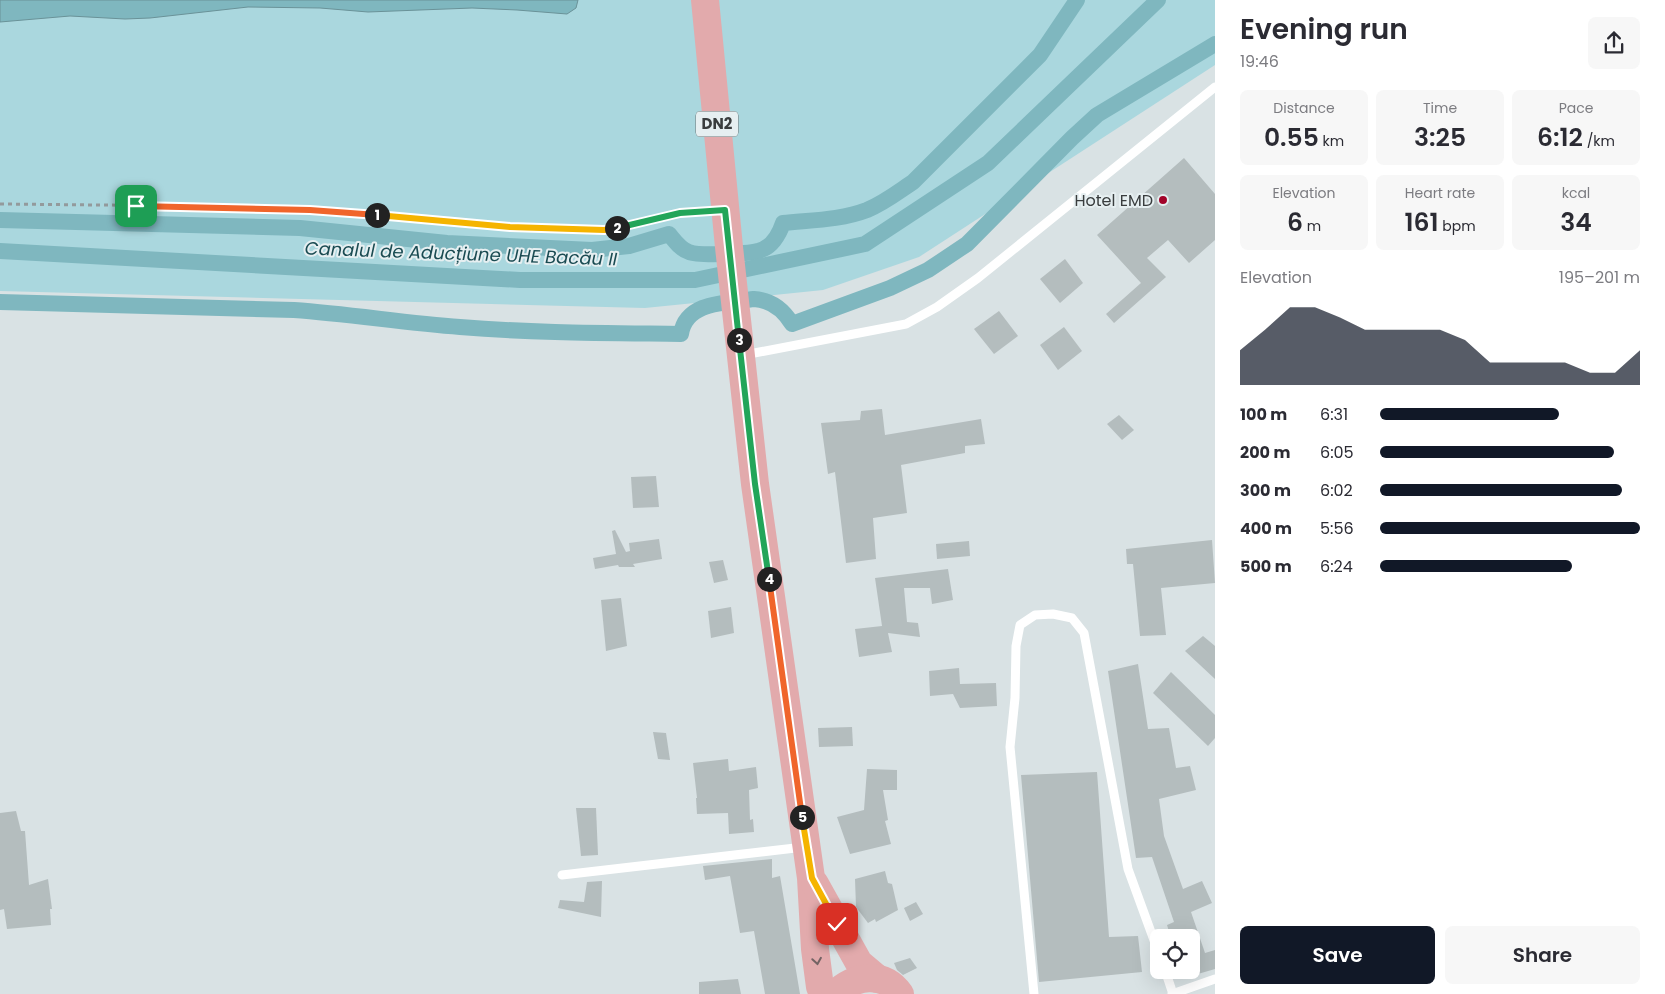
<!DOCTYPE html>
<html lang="en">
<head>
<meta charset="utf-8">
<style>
	body { margin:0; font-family:Poppins,sans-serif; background:#f7f7f7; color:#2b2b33; height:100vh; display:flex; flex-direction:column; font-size:19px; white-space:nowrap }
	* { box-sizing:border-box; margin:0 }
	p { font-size:16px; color:#7c7c81 }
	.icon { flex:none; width:28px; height:28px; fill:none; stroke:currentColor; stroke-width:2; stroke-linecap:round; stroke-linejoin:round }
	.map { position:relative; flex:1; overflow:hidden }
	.side { display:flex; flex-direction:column; background:#fff; width:450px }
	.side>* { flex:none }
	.fabs { position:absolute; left:1150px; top:929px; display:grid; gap:10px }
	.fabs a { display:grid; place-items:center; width:50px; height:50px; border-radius:8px; background:#fff; box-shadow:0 5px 20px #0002; font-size:25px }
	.pin { position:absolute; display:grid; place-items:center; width:42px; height:42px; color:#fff; margin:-21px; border-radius:10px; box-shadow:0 2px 8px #0006 }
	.km { position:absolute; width:25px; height:25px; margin:-12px; border-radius:50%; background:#222; color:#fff; font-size:14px; line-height:25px; text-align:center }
	.round { display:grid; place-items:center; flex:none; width:52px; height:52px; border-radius:8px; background:#f7f7f7 }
	.summary { display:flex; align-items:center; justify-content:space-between; height:85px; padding:0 25px }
	h1 { font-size:28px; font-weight:600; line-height:38px }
	.metrics { display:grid; grid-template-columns:repeat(3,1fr); gap:8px; height:85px; padding:5px 25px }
	.metrics div { display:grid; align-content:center; border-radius:8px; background:#f7f7f7; text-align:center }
	.metrics b { font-size:25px; font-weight:600 }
	.metrics small { font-size:14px; font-weight:400 }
	.metrics p { font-size:14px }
	.chart { height:140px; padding:10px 25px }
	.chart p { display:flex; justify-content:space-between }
	.chart svg { width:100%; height:90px; margin-top:5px; fill:#111827; opacity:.7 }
	.cta { display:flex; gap:10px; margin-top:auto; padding:10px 25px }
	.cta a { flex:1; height:58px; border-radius:8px; background:#111827; color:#fff; font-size:20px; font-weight:600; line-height:58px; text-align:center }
	.cta a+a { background:#f7f7f7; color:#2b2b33 }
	ul { padding:0 25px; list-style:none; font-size:16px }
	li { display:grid; grid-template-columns:80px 60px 1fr; align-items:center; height:38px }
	li i { height:12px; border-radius:6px; background:#111827 }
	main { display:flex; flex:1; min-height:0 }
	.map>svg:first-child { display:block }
	.green { fill:#aad7de }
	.water { fill:#7fb7bf; stroke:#6a9298 }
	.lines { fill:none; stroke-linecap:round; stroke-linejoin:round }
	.canal { stroke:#7fb7bf; stroke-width:16 }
	.building { fill:#b4bdbe }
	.path { stroke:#939a9c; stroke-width:3; stroke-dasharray:4 4; stroke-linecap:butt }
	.service { stroke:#fff; stroke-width:9 }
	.primary { stroke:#e2aaac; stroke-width:28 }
	.oneway { stroke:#746364 }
	.split-1-casing { stroke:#fff; stroke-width:10 }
	.split-2-casing { stroke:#fff; stroke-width:10 }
	.split-3-casing { stroke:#fff; stroke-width:10 }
	.split-4-casing { stroke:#fff; stroke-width:10 }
	.split-5-casing { stroke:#fff; stroke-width:10 }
	.split-6-casing { stroke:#fff; stroke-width:10 }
	.split-1 { stroke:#f0652b; stroke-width:6 }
	.split-2 { stroke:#f5b400; stroke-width:6 }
	.split-3 { stroke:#22a559; stroke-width:6 }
	.split-4 { stroke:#22a559; stroke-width:6 }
	.split-5 { stroke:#f0652b; stroke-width:6 }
	.split-6 { stroke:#f5b400; stroke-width:6 }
	.poi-dot { fill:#a20329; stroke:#e6eff1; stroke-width:2 }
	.labels { text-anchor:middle; stroke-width:4; stroke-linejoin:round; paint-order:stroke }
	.shield { fill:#e6eff1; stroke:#6d7274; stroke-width:1 }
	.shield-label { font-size:15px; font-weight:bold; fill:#393d3e }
	.poi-label { font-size:16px; fill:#393d3e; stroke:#e6eff1; text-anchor:end }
	.water-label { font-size:18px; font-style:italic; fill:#1a4b52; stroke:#e6eff1 }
</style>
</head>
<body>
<main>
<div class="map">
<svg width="1215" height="994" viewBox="0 0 1215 994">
	<rect width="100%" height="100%" fill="#d9e2e4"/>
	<polygon class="green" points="0,0 1215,0 1215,65 919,257 823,290 645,308 0,291"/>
	<polygon class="water" points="0,0 578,0 576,8 567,14 517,10 472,8 368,12 320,8 248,7 150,18 125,19 70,16 0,22"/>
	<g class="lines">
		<g class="canal">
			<path d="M0 220 300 228 447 243 592 250 629 246 669 234C675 241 680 249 689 252 698 256 747 254 758 251 771 248 779 235 783 223 811 220 841 220 867 210 884 203 898 192 913 182L1040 55 1077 0"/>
			<polyline points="0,251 520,280 695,280 865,244 988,163 1158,0"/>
			<path d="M0 302 294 310C350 314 405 323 460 327 534 333 607 333 681 334 686 301 727 303 754 299 771 300 783 309 792 324L890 288 928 270 967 244 1072 138 1097 115 1215 44"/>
		</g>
	</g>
	<g class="building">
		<polygon points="1184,158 1215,194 1215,240 1189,263 1168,240 1147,258 1166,277 1114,323 1106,314 1141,283 1097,235"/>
		<polygon points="1065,259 1083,283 1060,303 1040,279"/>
		<polygon points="999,311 1018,336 994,354 974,329"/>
		<polygon points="1064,327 1082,351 1058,370 1040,345"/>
		<polygon points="882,409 885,435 981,419 985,444 965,446 965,453 901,465 907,513 873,518 876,559 846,563 835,472 828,474 821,423 860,420 861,411"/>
		<polygon points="1119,415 1134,430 1122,440 1107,424"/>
		<polygon points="656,476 659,507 633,508 631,477"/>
		<polygon points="615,530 626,552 630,551 629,543 659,539 662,559 633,564 635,567 619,567 618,565 595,569 593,558 616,554 612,531"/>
		<polygon points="1212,540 1215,583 1161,588 1166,635 1140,636 1133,564 1127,564 1126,549"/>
		<polygon points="969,541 970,556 937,559 936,544"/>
		<polygon points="723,560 728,580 714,583 709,562"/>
		<polygon points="948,569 953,600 932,604 930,588 904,588 907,622 918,623 920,637 888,633 892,652 859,657 855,629 882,626 875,578"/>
		<polygon points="621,598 627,646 606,651 601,600"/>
		<polygon points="731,607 734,633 711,638 708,611"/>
		<polygon points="1203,636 1215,646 1215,679 1185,651"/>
		<polygon points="1138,664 1148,729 1169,728 1176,768 1190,766 1196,790 1159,799 1164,836 1183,889 1202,881 1212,903 1191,912 1205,953 1215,950 1215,969 1191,976 1191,938 1171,938 1167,925 1174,922 1152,857 1136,858 1108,671"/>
		<polygon points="959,668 960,684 996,683 997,706 960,708 953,694 930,696 929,671"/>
		<polygon points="1171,672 1215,715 1215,738 1208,746 1153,693"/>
		<polygon points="852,727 853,746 819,747 818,728"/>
		<polygon points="653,732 666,733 670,760 658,759"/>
		<polygon points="728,759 729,771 756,767 758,788 749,790 750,820 753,819 754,832 729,834 728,813 697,814 696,798 697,798 693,763"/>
		<polygon points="867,769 897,770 897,790 883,790 888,820 885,821 891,844 850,854 837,817 864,810"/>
		<polygon points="1097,772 1109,937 1138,936 1142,972 1039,982 1021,775"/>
		<polygon points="576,808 596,808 598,855 581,856"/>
		<polygon points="16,811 21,831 25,831 29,885 48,879 52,909 50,909 51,925 7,929 4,909 0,910 0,813"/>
		<polygon points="772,859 772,878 780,876 800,994 765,994 754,931 740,933 730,876 705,880 703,866"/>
		<polygon points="885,871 888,883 892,884 898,910 876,922 875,919 868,923 856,907 855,879"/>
		<polygon points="602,881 601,917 558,908 560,900 584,902 587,882"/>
		<polygon points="916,902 923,914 910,921 904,908"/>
		<polygon points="910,958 917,968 903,975 897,970 894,963"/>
		<polygon points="738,979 741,994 699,994 699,982"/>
	</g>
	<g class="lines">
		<polyline class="path" points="0,204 200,206 310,210 510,227 604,230 680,213 704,211"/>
		<g class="service">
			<polyline points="744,355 906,324 937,307 978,278 1215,87"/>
			<polyline points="562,875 804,847"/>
			<polyline points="1165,970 1173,994"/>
			<polyline points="1034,994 1010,747 1015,698 1016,646 1020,625 1035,615 1053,614 1072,618 1084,633 1128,869 1159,954"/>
			<polyline points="1172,994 1215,979"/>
		</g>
		<g class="primary">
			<polyline points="705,0 729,247 755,484 811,878 815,949 820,987 824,994"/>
			<polyline points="815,884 859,963 878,979"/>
			<path d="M835 994C854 976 883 970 900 994"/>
		</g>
	</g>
	<defs><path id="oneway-chevron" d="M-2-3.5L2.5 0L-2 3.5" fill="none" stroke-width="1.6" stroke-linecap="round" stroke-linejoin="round" transform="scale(1.25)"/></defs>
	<use class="oneway" href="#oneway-chevron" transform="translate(817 961) rotate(81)"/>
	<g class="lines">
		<defs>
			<polyline id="split-1" points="136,206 310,210 377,215"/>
			<polyline id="split-2" points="377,215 510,227 604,230 617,228"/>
			<polyline id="split-3" points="617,228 680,213 725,210 739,340"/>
			<polyline id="split-4" points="739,340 755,484 769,579"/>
			<polyline id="split-5" points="769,579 802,817"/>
			<polyline id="split-6" points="802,817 812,878 837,924"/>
		</defs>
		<use href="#split-1" class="split-1-casing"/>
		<use href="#split-2" class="split-2-casing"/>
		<use href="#split-3" class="split-3-casing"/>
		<use href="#split-4" class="split-4-casing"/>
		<use href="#split-5" class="split-5-casing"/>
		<use href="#split-6" class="split-6-casing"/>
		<use href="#split-1" class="split-1"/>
		<use href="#split-2" class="split-2"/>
		<use href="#split-3" class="split-3"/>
		<use href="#split-4" class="split-4"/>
		<use href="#split-5" class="split-5"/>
		<use href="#split-6" class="split-6"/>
	</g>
	<circle class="poi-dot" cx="1163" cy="200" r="5"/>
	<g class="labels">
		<rect class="shield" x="696" y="111.5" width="42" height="25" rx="4"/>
		<g class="shield-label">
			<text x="717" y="129">DN2</text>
		</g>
		<g class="poi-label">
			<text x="1153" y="206">Hotel EMD</text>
		</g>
		<g class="water-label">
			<text transform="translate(461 254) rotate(2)" y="6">Canalul de Aducțiune UHE Bacău II</text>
		</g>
	</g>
</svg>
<div class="fabs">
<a><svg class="icon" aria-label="locate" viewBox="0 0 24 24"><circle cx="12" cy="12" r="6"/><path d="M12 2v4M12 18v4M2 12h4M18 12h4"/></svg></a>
</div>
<div class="pin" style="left:136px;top:206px;background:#1e9e55"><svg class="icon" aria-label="arrive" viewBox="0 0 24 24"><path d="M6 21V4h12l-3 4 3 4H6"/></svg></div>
<div class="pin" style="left:837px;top:924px;background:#d93025"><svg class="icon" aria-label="check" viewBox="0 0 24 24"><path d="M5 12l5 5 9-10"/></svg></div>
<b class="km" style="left:377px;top:215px">1</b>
<b class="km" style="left:617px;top:228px">2</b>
<b class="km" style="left:739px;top:340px">3</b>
<b class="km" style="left:769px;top:579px">4</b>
<b class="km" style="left:802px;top:817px">5</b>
</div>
<section class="side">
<div class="summary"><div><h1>Evening run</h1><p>19:46</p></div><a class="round"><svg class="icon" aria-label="share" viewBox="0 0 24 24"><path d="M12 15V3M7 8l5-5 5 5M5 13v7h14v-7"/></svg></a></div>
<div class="metrics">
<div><p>Distance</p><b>0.55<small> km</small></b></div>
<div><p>Time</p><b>3:25</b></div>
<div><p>Pace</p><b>6:12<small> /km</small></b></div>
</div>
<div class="metrics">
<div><p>Elevation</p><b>6<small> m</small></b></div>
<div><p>Heart rate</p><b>161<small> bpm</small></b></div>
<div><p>kcal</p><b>34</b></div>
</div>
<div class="chart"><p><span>Elevation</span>195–201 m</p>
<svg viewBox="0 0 160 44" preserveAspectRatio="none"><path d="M0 44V27L10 17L20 6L30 6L40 11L50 17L60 17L70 17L80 17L90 22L100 33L110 33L120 33L130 33L140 38L150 38L160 27V44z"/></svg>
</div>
<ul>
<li><b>100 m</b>6:31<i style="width:69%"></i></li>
<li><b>200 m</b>6:05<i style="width:90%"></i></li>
<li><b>300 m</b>6:02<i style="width:93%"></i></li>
<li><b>400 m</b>5:56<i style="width:100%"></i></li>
<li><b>500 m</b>6:24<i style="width:74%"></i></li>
</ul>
<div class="cta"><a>Save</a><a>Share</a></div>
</section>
</main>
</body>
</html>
